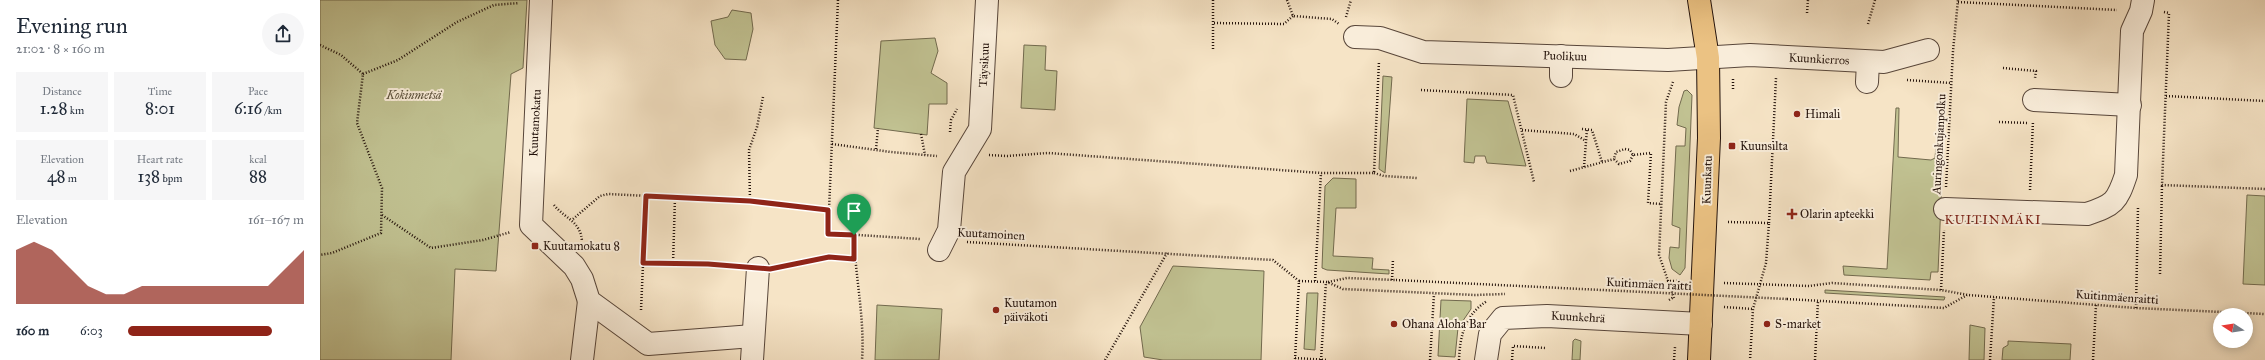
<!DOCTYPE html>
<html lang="en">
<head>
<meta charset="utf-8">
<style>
	body { margin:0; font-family:"IM FELL Great Primer",serif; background:#f6f6f7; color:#1f2937; height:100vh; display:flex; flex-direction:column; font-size:15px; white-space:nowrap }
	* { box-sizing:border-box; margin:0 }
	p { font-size:13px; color:#747a83 }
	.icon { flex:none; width:22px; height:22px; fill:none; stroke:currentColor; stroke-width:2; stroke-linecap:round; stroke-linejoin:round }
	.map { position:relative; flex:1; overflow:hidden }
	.panel { display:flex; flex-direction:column; background:#fff; width:320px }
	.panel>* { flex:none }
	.needle { width:26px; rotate:282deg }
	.tools { position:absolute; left:1893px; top:308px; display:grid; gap:8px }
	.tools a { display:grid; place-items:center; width:40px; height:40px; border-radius:50%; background:#fff; box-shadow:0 2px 10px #0003; font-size:20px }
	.pin { position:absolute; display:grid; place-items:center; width:34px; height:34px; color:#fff; margin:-41px -17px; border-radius:50% 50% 50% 0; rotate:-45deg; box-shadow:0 0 4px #0007 }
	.pin .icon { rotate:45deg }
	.round { display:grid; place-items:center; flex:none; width:42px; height:42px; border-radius:21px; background:#f6f6f7 }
	.head { display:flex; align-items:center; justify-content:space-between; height:68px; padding:0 16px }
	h1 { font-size:22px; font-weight:600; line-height:30px }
	.figures { display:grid; grid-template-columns:repeat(3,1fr); gap:6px; height:68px; padding:4px 16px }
	.figures div { display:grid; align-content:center; border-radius:0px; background:#f6f6f7; text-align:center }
	.figures b { font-size:17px; font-weight:600 }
	.figures small { font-size:11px; font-weight:400 }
	.figures p { font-size:11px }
	.chart { height:112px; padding:8px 16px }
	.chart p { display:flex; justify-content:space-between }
	.chart svg { width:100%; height:72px; margin-top:4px; fill:#8f2418; opacity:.7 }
	ul { padding:0 16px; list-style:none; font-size:13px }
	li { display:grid; grid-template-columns:64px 48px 1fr; align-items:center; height:30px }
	li i { height:10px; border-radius:5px; background:#8f2418 }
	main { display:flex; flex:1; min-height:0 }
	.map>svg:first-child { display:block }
	.green { fill:#c1c292; stroke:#726a4e }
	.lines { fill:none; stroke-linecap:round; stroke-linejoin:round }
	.minor-casing { stroke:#58463a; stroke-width:24 }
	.major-casing { stroke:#23120b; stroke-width:24 }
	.path { stroke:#23120b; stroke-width:2.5; stroke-dasharray:1 2; stroke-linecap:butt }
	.minor { stroke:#f9edda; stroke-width:22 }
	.major { stroke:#ebc283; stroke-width:22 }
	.path-bridge { stroke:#23120b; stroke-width:2.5; stroke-dasharray:1 2; stroke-linecap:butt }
	.route-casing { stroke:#fff; stroke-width:8 }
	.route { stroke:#8f2418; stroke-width:5 }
	.poi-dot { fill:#8f2418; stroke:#f9edda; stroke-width:1.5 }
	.labels { text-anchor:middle; stroke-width:4; stroke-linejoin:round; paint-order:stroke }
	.street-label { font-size:12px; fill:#23120b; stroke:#f9edda }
	.park-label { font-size:12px; font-style:italic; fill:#5a503a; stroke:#f9edda }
	.poi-label { font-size:12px; fill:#23120b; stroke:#f9edda; text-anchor:start }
	.neighbourhood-label { font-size:13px; letter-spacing:1px; fill:#7a1f14; stroke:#f9edda }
</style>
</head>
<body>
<main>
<section class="panel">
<div class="head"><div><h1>Evening run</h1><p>21:02 · 8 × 160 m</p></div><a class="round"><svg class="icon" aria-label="share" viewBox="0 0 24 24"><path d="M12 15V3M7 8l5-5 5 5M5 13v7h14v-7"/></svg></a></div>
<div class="figures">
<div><p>Distance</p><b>1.28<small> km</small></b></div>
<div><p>Time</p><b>8:01</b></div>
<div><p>Pace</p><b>6:16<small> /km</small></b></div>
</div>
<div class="figures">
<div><p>Elevation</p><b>48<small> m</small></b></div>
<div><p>Heart rate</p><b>138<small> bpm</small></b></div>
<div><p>kcal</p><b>88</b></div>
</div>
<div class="chart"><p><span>Elevation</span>161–167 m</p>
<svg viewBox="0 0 160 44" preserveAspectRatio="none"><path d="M0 44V11L10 6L20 11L30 22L40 33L50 38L60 38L70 33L80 33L90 33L100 33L110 33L120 33L130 33L140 33L150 22L160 11V44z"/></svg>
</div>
<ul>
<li><b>160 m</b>6:03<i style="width:82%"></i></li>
</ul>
</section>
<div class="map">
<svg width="1945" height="360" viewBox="0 0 1945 360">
	<rect width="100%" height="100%" fill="#f6e4c6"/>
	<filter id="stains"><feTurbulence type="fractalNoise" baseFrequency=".005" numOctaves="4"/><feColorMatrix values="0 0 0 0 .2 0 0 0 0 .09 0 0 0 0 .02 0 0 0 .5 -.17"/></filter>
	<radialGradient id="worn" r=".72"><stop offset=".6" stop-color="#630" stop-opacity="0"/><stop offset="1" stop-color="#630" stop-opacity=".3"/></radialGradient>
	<g class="green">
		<polygon points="0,0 207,0 203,68 191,74 176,271 135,269 131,360 0,360"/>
		<polygon points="412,10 431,13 433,29 426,60 405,59 395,45 391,21 408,17"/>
		<polygon points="615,38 618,51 611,73 627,83 627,104 609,104 607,135 554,128 561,41"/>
		<polygon points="704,45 726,46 725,70 737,71 735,110 701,108"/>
		<polygon points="1063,76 1072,77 1065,173 1059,169"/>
		<polygon points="1367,90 1372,95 1365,268 1360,275 1352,269 1349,258 1350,247 1359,248 1360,228 1352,225 1356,146 1365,146 1366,128 1357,125 1359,107 1364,91"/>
		<polygon points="1147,99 1188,101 1206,166 1167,163 1165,156 1155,156 1154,163 1144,162"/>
		<polygon points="1576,108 1579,108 1578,157 1611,160 1615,158 1616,146 1623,156 1618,272 1611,272 1610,280 1524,275 1523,266 1567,269"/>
		<polygon points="1013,178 1036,179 1036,208 1016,208 1013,256 1053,258 1052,269 1069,270 1069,274 1007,270 1002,268 1005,186"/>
		<polygon points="1927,195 1945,196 1945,285 1923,284"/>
		<polygon points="853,266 944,271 941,360 843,360 824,357 820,327"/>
		<polygon points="1505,290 1625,297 1624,300 1505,293"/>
		<polygon points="987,293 998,293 995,350 984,349"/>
		<polygon points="1121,300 1151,301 1151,309 1138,328 1135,357 1118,356"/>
		<polygon points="557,305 622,309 619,360 555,360"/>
		<polygon points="1650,325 1665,328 1664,360 1649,360"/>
		<polygon points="1255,339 1261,341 1260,360 1252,360 1253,341"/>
		<polygon points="1688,341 1751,344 1750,360 1682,360 1683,348 1688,345"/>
	</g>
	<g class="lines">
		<defs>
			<g id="minor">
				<polyline points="221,0 211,225 254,266 262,279 269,301 328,344 433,336"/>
				<polyline points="1035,37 1060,38 1103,52 1348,60 1430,55 1564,62 1608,50"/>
				<polyline points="1241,76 1241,56"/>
				<polyline points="1547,82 1548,62"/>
				<polyline points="1714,100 1810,105"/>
				<path d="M1625 209 1767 214C1794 205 1797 202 1806 175L1812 31 1821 11 1823 0"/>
				<polyline points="619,250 629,230 634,172 660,129 667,0"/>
				<polyline points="262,360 269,301"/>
				<polyline points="432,360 438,268"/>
				<polyline points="1166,360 1170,334 1183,318 1227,316 1381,324"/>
			</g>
			<polyline id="major" points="1379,0 1388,58 1389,138 1379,360"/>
		</defs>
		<use href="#minor" class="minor-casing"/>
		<use href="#major" class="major-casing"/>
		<g class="path">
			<polyline points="518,0 508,233 600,239"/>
			<polyline points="967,0 973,16 1012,19 1019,24"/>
			<polyline points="1638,2 1797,10"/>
			<polyline points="1844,12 1849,13 1842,185 1945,189"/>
			<polyline points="1487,13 1488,0"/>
			<polyline points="1026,17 1031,0"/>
			<polyline points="894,23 964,24 973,16"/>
			<polyline points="1548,24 1555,0"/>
			<polyline points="0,45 21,55 43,74 37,123 62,188 61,233 12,253 0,255"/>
			<polyline points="893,49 893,0"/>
			<polyline points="1683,68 1716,71 1715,78"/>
			<polyline points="43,74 78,60 137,22 174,5 199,3"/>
			<polyline points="1587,80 1631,83"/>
			<polyline points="1353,82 1346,102 1339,255 1354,298"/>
			<polyline points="1413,89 1413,78"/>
			<polyline points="1101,90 1193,95 1214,182"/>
			<polyline points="1846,96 1945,101"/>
			<polyline points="1679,122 1709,123"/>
			<polyline points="1262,129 1272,130 1282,162"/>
			<polyline points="1202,130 1254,134 1266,141"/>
			<polyline points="630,132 631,120 637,109"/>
			<polyline points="601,134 605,155"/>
			<polyline points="512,144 571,152 617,156"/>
			<polyline points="556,149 558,128"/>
			<polyline points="669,155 687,156 728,153 1001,173 1054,173 1059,61"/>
			<polyline points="1313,155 1310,161 1299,164 1294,159 1296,152 1305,149 1310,150 1313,155 1331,153 1328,203 1341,204"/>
			<polyline points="1264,167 1267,129"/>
			<polyline points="1250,171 1294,159"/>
			<polyline points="1054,173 1064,176 1097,178"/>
			<polyline points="1626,187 1633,51 1638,0"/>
			<polyline points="1710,190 1713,121"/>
			<polyline points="430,201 429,150 437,127 443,97"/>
			<path d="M234 205C245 219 261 221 262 242"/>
			<polyline points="62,215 111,248 163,240 191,232"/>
			<polyline points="253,219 280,196 288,194 430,201 508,210"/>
			<polyline points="1408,222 1449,223 1446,263 1433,309 1430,360"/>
			<polyline points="1449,223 1456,78"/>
			<path d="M534 235C535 277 545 318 542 360"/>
			<polyline points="647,242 953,260 979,281 975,360"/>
			<polyline points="323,263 415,266"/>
			<polyline points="353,264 355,197"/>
			<polyline points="460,267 509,257 534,259"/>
			<polyline points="1840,274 1842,185"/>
			<polyline points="1072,280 1073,259"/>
			<polyline points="979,281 1007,282 1023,289 1155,295 1185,294"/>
			<polyline points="995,281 1001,173"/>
			<polyline points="1347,281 1361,281"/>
			<polyline points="1008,282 1027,278 1076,280"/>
			<polyline points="1404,283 1489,286 1512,283 1621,290 1648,295 1816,308 1945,314"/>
			<polyline points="1621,290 1624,230"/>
			<polyline points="1467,299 1624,308 1647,295"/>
			<polyline points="1349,300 1354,297"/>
			<polyline points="1404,307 1433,309"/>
			<polyline points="1816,308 1818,207"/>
			<polyline points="321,310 326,196"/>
			<polyline points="975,358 1008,360"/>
			<polyline points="785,360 847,253"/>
			<polyline points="1001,360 1006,282"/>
			<polyline points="1110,360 1114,294"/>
			<path d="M1139 360C1140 335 1145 315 1167 301"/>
			<polyline points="1192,360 1193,346 1226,348"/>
			<polyline points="1354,360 1355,347"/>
			<polyline points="1495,360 1498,301"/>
			<polyline points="1670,360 1674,297"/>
			<polyline points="1773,360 1776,305"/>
		</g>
		<use href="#minor" class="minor"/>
		<use href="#major" class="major"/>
		<polyline class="path-bridge" points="1076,280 1467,299"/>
	</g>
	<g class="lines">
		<defs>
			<polygon id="route" points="326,196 430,201 508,210 508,234 534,235 534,259 509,257 450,269 388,264 323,263"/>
		</defs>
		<use href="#route" class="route-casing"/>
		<use href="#route" class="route"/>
	</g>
	<g class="poi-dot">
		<circle cx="1477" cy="114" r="4"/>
		<rect x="1408" y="142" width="8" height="8" rx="2"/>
		<path d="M1470 208h4v4h4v4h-4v4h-4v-4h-4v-4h4z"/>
		<rect x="211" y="242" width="8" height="8" rx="2"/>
		<circle cx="676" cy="310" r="4"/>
		<circle cx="1074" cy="324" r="4"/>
		<circle cx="1447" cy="324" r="4"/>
	</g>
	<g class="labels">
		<g class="street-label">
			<text transform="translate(1245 56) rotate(2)" y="4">Puolikuu</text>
			<text transform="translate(1499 59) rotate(3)" y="4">Kuunkierros</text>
			<text transform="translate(664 65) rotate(-87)" y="4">Täysikuu</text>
			<text transform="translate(215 123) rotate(-87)" y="4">Kuutamokatu</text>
			<text transform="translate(1619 144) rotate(-87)" y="4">Auringonkujanpolku</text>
			<text transform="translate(1387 180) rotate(-88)" y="4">Kuunkatu</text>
			<text transform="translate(671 234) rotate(3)" y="4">Kuutamoinen</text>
			<text transform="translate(1329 284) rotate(3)" y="4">Kuitinmäen raitti</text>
			<text transform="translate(1797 297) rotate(4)" y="4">Kuitinmäenraitti</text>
			<text transform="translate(1258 317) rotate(3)" y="4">Kuunkehrä</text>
		</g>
		<g class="park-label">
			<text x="94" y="99">Kokinmetsä</text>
		</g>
		<g class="poi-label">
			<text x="1485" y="118">Himali</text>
			<text x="1420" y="150">Kuunsilta</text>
			<text x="1480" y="218">Olarin apteekki</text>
			<text x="223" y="250">Kuutamokatu 8</text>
			<text x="684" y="307">Kuutamon<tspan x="684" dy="14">päiväkoti</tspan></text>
			<text x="1082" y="328">Ohana Aloha Bar</text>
			<text x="1455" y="328">S-market</text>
		</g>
		<g class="neighbourhood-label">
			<text x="1673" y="224">KUITINMÄKI</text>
		</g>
	</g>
	<rect width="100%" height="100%" filter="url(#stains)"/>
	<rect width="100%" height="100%" fill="url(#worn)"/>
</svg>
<div class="tools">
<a><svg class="needle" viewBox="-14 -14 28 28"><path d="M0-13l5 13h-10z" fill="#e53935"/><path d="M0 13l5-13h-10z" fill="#747a83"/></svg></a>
</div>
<div class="pin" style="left:534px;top:235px;background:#1e9e55"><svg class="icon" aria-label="arrive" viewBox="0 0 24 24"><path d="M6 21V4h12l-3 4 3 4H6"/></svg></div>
</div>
</main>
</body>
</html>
